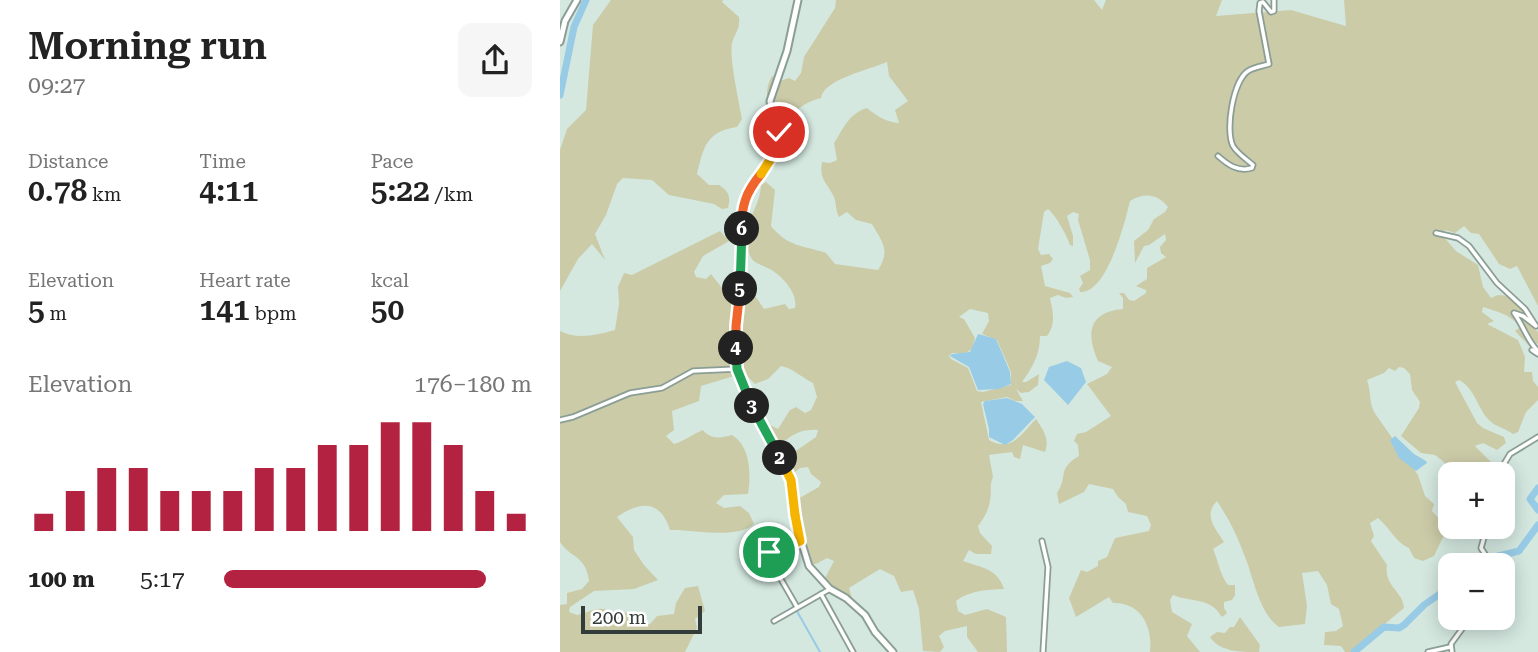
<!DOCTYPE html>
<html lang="en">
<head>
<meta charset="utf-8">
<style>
	body { margin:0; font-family:"Roboto Serif",serif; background:#f6f6f6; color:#222; height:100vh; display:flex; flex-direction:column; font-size:26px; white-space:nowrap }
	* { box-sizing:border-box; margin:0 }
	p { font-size:23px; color:#767676 }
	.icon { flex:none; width:38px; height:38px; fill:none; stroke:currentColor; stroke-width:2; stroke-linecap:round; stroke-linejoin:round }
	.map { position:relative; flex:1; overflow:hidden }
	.sheet { display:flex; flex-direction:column; background:#fff; width:560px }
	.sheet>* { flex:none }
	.buttons { position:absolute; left:878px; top:462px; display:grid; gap:14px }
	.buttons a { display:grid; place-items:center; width:77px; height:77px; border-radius:14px; background:#fff; box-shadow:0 4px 18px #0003; font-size:35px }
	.scale { position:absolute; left:21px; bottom:18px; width:121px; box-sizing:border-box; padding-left:7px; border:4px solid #343c39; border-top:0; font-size:19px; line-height:24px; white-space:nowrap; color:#343c39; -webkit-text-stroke:5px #fff; paint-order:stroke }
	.pin { position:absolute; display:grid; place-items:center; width:60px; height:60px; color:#fff; margin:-30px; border:4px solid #fff; border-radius:50%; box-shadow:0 2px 7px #0007 }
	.km { position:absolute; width:35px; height:35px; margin:-18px; border-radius:50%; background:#222; color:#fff; font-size:19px; line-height:35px; text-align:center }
	.round { display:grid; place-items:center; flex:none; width:74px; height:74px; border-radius:14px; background:#f6f6f6 }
	.headline { display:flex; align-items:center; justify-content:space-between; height:119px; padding:0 28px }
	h1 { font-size:38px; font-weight:600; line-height:52px }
	.stats { display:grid; grid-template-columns:repeat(3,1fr); gap:10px; height:119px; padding:7px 28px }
	.stats div { display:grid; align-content:center }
	.stats b { font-size:30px; font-weight:600 }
	.stats small { font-size:19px; font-weight:400 }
	.stats p { font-size:19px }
	.chart { height:196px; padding:14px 28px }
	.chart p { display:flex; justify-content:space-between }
	.chart svg { width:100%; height:126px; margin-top:7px; stroke:#b42242; stroke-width:6 }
	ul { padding:0 28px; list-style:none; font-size:23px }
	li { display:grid; grid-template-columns:112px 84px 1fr; align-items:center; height:52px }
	li i { height:18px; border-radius:9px; background:#b42242 }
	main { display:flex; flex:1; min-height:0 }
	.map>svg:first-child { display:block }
	.green { fill:#cbcba8; fill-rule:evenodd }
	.water { fill:#98cbe5 }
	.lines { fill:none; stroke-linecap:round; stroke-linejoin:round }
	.stream { stroke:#98cbe5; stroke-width:2 }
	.river { stroke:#98cbe5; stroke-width:7 }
	.minor-casing { stroke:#8b9e96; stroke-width:7 }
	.secondary-casing { stroke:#8b9e96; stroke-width:9 }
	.primary-casing { stroke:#8b9e96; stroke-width:9 }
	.minor { stroke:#fff; stroke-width:3.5 }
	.secondary { stroke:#fff; stroke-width:5 }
	.primary { stroke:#fff; stroke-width:5 }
	.split-1-casing { stroke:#fff; stroke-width:14 }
	.split-2-casing { stroke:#fff; stroke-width:14 }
	.split-3-casing { stroke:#fff; stroke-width:14 }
	.split-4-casing { stroke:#fff; stroke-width:14 }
	.split-5-casing { stroke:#fff; stroke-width:14 }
	.split-6-casing { stroke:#fff; stroke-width:14 }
	.split-7-casing { stroke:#fff; stroke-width:14 }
	.split-8-casing { stroke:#fff; stroke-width:14 }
	.split-1 { stroke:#f5b400; stroke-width:9 }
	.split-2 { stroke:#f5b400; stroke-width:9 }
	.split-3 { stroke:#22a559; stroke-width:9 }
	.split-4 { stroke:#22a559; stroke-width:9 }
	.split-5 { stroke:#f0652b; stroke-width:9 }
	.split-6 { stroke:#22a559; stroke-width:9 }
	.split-7 { stroke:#f0652b; stroke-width:9 }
	.split-8 { stroke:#f5b400; stroke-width:9 }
</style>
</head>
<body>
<main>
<section class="sheet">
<div class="headline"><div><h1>Morning run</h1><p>09:27</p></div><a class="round"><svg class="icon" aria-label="share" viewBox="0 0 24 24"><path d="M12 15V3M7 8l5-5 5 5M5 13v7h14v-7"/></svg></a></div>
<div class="stats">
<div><p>Distance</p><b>0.78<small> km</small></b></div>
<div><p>Time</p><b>4:11</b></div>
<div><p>Pace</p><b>5:22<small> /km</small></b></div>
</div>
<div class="stats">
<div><p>Elevation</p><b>5<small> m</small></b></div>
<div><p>Heart rate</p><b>141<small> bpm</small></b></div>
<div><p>kcal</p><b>50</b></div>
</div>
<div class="chart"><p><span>Elevation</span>176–180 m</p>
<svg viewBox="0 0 160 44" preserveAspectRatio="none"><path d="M5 44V38M15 44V30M25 44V22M35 44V22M45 44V30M55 44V30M65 44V30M75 44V22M85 44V22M95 44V14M105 44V14M115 44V6M125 44V6M135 44V14M145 44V30M155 44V38"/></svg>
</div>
<ul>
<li><b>100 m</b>5:17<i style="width:85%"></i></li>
</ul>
</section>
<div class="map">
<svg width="978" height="652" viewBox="0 0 978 652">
	<rect width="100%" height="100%" fill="#d4e8e0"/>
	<g class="green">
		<path d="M51 0H163L162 2 179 17C180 31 175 32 172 43 169 57 179 102 182 119L177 127C146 132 144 146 137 174L149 185H159C169 192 171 196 168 208L162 209 154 204 109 195 92 180 63 178 57 184 46 215 35 234 45 260 32 244 18 259 0 291V150L7 129 26 110 33 25Z"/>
		<path d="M276 0H534L542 10 546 0H662L656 16 731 10 786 26 784 0H978V306L957 266 950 269 939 264 919 234 911 233 904 226 895 233 885 230 882 235 896 251 918 265 923 287 931 298 938 295 952 296 975 323 974 328 978 332V343L971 348 955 331 959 328C954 315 935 311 923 307L922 312 934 321 927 324 958 340 965 357 964 372H972L973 381 978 387V400L966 412 958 432 953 434C945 428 934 426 929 420 917 408 915 388 899 380L895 382 917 423 923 428 944 437 946 443 937 450 923 443 915 446 931 462 937 464 932 474H893L884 462 875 455 861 453 841 436 859 408 860 402 852 390 850 374 844 368 839 367 835 371 829 368 824 373 807 380C811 391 809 401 814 412L858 475 865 496 874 504 872 511 882 522 885 533 874 556 863 561 854 558 849 548C835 542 830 528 818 518L810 523 814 536 811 541 827 565C824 587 843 591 844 608L791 652H785L781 646 764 645 765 632 776 631 783 626 779 609 771 604 767 585 758 571 742 573 747 606 745 624 719 627C699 613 694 579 685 557 678 537 669 519 657 501 643 516 655 528 664 542L653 549C658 560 660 575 668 585H675V595L672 600 664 602V608L667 613 662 617C649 596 632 603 613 595L610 600 612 612 632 624 627 636 640 652H590C593 627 581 602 553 603L549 597 516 617 509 598 521 570 527 572 538 566V561L547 557 555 538 589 531 591 525 587 516 568 512 566 504 558 497 553 489 529 484 524 492 499 504 497 493C509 475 496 470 519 456L518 445 514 441 517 434 526 432 551 416 527 384 547 374 552 367 538 361C526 334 528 312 563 309V298L559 293H564L569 300 574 301 586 293V290L576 286 587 279V268L606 257 601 253 600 247 606 240 605 234 589 245 584 246 575 263 574 241 588 230 594 219 605 212 608 207C598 194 584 192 570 201 565 222 547 294 520 292L519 289 523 283 520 276 530 270V260L518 220 519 214 513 212 507 216 513 236V246L510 245C506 234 497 217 488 209L484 212 478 249 481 255 489 254 493 259 490 263 481 266 485 286 510 293 513 297 506 298 498 295 490 298C493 312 496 324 487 336H480C480 354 473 367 462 382H466L479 374 478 385 469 392 461 393 456 389 463 401H455L447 397 421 402 429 440C452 453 461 434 476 419 483 430 490 438 485 452L463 445 460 459 454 457 452 452 429 455 433 477C429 485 432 491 430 500 429 510 424 518 418 526L420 533 432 546 431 554H416L409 550 403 561C422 568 437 568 444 589 427 590 410 590 396 601L398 611 405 615 427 609 446 617 447 652H418L407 637V626L385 631 379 636 384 647 380 652 363 651 359 609 353 590 341 592 334 576 320 569 289 588 292 598 275 590 264 580 274 561 267 558 256 564H251L238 520 236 500 259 487 261 482 251 474 248 467 240 468 233 474 229 465 230 455 256 437 258 430C244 429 233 433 223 443L215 440 210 425 218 429 230 410 236 407 245 413 251 410 257 397 253 383C241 377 234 369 221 366L208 379 195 384 184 373 141 386 139 401 112 411 114 430 106 436 114 444C125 441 132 434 143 430 151 440 160 438 172 435 191 447 191 474 188 494L164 495 156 503 164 508 180 506 189 513 194 524C177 540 133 529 110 530 100 499 80 501 57 517L73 537 74 550 84 565 98 580 74 589 34 591 10 607 9 612 17 615C31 612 40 603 54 614L73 612 84 617 82 624H90L97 616 114 614 116 603 125 588 138 586 145 611 135 619 137 628 125 652H0V605L7 604V593L22 589 29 581C26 555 10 558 0 542V331C17 340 37 335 55 330L59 304 58 287 64 273 72 275 160 231 169 241 143 256 134 272 136 277 146 279 151 274 162 288 176 280 185 281 204 309 225 304 229 309 235 308C238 293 223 277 210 269 201 264 192 264 189 253 179 223 200 211 201 185L206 182 215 190 211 226C228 247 242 245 266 253L275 264 318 270C331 250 322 242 312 224L296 220 287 212 279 217C275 210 277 202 273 195 266 182 259 178 262 162L270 163 277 160 274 143C284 128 288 114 307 108 317 116 326 122 339 123L335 110 348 101 329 76 327 62C309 70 264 79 261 98 244 102 231 113 221 127L211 121C208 106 203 91 212 76L220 81 229 78 235 81 241 73 244 57 275 8ZM410 309 428 313 429 321 422 334 437 340 451 372V385L423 392 417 391 408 368 391 359 389 356 392 353H406L412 349 415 338 404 319 399 317Z"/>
		<path d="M680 617 700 645 699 652C680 652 660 652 650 637L657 632 665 633 670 627H674Z"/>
	</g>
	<g class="water">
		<polygon points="418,334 436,339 450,372 451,384 439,389 418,390 409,367 390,356 392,354 410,352"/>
		<polygon points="507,361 521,368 526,382 508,405 484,380 489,367"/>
		<polygon points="447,398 462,404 475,417 453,440 445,445 429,437 429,429 423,404 425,401"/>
		<polygon points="835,436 854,454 866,461 867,463 856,471 839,458 830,440"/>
	</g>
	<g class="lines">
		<polyline class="stream" points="225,590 260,652"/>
		<g class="river">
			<polyline points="0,95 14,27 26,0"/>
			<polyline points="978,488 970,499 978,510"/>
			<polyline points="921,565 926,559 959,551 978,525"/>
			<polyline points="794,652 824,627 839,628 844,625 864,605 891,586"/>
		</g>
		<defs>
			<g id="minor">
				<path d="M658 156C668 165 678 172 692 168L693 165C686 159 677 153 673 146 665 130 673 81 688 71 694 67 703 66 709 64L699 11 700 3 703 2 711 12 714 11V0"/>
				<path d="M876 233 898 238 909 246 937 283 965 309 976 326 963 316 954 313C963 325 968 342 978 351"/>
				<polyline points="972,350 978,354"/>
				<polyline points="0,420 13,417 70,393 102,388 133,371 177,369"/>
				<polyline points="938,474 950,454 978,437"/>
				<polyline points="927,527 921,548 932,565"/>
				<polyline points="482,541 488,567 483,652"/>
				<polyline points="261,594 293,652"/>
				<polyline points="237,607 207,555 211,551 240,541"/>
				<polyline points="214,621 270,589"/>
				<polyline points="868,652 890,647"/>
				<polyline points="892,652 891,644 910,618"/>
			</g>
			<polyline id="secondary" points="238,0 227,51 210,101 212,115 219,132 219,146 189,190 183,202 182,270 176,326 177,369 190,403 231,480 235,521 249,566 270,589 286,598 305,615 315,632 333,652"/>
			<polyline id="primary" points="0,42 5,21 17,0"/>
		</defs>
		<use href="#minor" class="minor-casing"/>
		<use href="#secondary" class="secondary-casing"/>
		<use href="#primary" class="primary-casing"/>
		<use href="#minor" class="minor"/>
		<use href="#secondary" class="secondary"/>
		<use href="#primary" class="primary"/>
	</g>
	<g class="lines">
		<defs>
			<polyline id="split-1" points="209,552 240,541 235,515"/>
			<polyline id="split-2" points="220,458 231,480 235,515"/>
			<polyline id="split-3" points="192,406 220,458"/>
			<polyline id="split-4" points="176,348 177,369 192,406"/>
			<polyline id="split-5" points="176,348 176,326 180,289"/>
			<polyline id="split-6" points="180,289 182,229"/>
			<path id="split-7" d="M182 229C181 206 186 192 201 174"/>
			<polyline id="split-8" points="201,174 219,146 219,132"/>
		</defs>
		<use href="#split-1" class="split-1-casing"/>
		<use href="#split-2" class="split-2-casing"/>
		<use href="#split-3" class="split-3-casing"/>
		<use href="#split-4" class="split-4-casing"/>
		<use href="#split-5" class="split-5-casing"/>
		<use href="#split-6" class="split-6-casing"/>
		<use href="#split-7" class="split-7-casing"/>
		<use href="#split-8" class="split-8-casing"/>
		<use href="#split-1" class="split-1"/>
		<use href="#split-2" class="split-2"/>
		<use href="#split-3" class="split-3"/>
		<use href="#split-4" class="split-4"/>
		<use href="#split-5" class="split-5"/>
		<use href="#split-6" class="split-6"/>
		<use href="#split-7" class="split-7"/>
		<use href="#split-8" class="split-8"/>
	</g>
</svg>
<div class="buttons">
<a>+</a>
<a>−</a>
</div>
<div class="scale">200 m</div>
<div class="pin" style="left:209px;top:552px;background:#1e9e55"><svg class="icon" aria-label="arrive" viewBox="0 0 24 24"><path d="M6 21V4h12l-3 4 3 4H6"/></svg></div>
<div class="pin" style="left:219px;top:132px;background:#d93025"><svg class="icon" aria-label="check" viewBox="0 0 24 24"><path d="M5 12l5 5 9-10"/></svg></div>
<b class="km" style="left:220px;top:458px">2</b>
<b class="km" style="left:192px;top:406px">3</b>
<b class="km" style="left:176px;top:348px">4</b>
<b class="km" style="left:180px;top:289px">5</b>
<b class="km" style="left:182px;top:229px">6</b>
</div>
</main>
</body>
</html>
